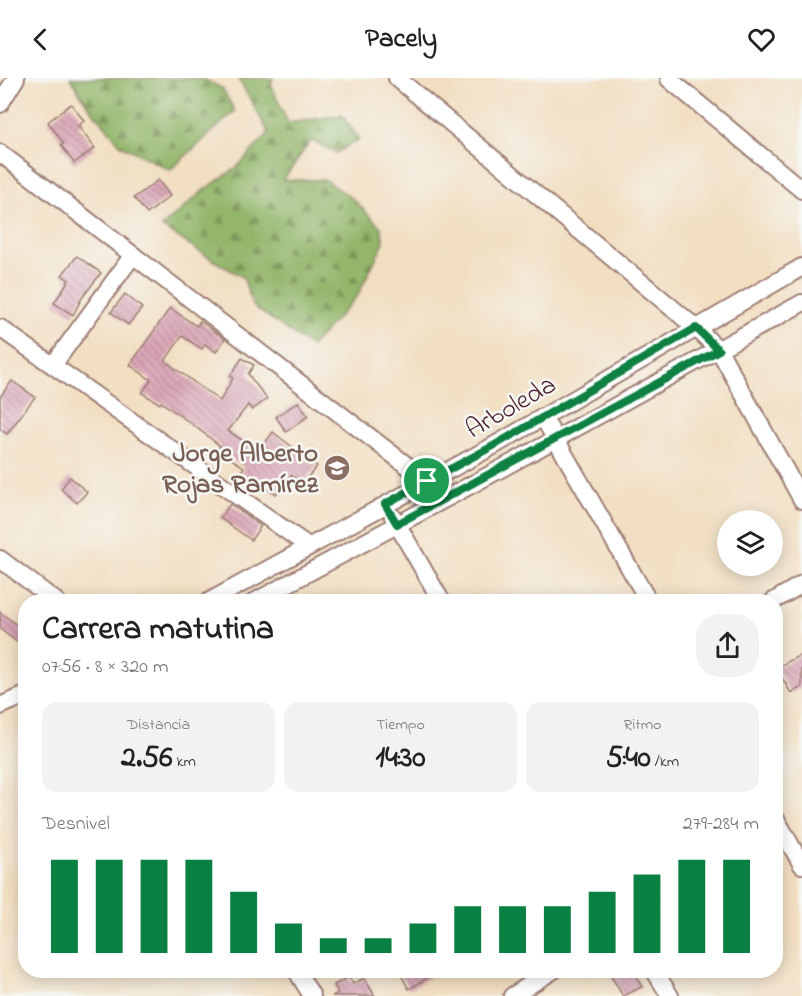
<!DOCTYPE html>
<html lang="es">
<head>
<meta charset="utf-8">
<style>
	body { margin:0; font-family:"Indie Flower",sans-serif; background:#f2f2f2; color:#222; height:100vh; display:flex; flex-direction:column; font-size:22px; white-space:nowrap }
	* { box-sizing:border-box; margin:0 }
	p { font-size:20px; color:#767676 }
	.icon { flex:none; width:33px; height:33px; fill:none; stroke:currentColor; stroke-width:2; stroke-linecap:round; stroke-linejoin:round }
	.map { position:relative; flex:1; overflow:hidden }
	.side { position:absolute; left:18px; top:516px; width:765px; height:384px; display:flex; flex-direction:column; background:#fff; border-radius:24px; box-shadow:0 3px 15px #0003 }
	.side>* { flex:none }
	.fabs { position:absolute; left:717px; top:432px; display:grid; gap:12px }
	.fabs a { display:grid; place-items:center; width:66px; height:66px; border-radius:50%; background:#fff; box-shadow:0 3px 15px #0003; font-size:30px }
	.pin { position:absolute; display:grid; place-items:center; width:51px; height:51px; color:#fff; margin:-26px; border:3px solid #fff; border-radius:50%; box-shadow:0 2px 6px #0007 }
	.round { display:grid; place-items:center; flex:none; width:63px; height:63px; border-radius:24px; background:#f2f2f2 }
	.summary { display:flex; align-items:center; justify-content:space-between; height:102px; padding:0 24px }
	h1 { font-size:33px; font-weight:700; line-height:45px }
	.metrics { display:grid; grid-template-columns:repeat(3,1fr); gap:9px; height:102px; padding:6px 24px }
	.metrics div { display:grid; align-content:center; border-radius:15px; background:#f2f2f2; text-align:center }
	.metrics b { font-size:30px; font-weight:700 }
	.metrics small { font-size:16px; font-weight:400 }
	.metrics p { font-size:16px }
	.chart { height:168px; padding:12px 24px }
	.chart p { display:flex; justify-content:space-between }
	.chart svg { width:100%; height:108px; margin-top:6px; stroke:#0b8043; stroke-width:6 }
	header { display:flex; justify-content:space-between; align-items:center; height:78px; padding:0 24px; background:#fff; font-size:27px; font-weight:700 }
	.map>svg:first-child { display:block }
	.forest { fill:url(#forest-firs); stroke:#6e6a4a; stroke-width:1.5 }
	.building { fill:url(#building-back-hatch) }
	.lines { fill:none; stroke-linecap:round; stroke-linejoin:round }
	.minor-casing { stroke:#9e7f76; stroke-width:20 }
	.minor { stroke:#fff; stroke-width:16 }
	.route-casing { stroke:#fff; stroke-width:12 }
	.route { stroke:#0b8043; stroke-width:8 }
	.labels { text-anchor:middle; stroke-width:5; stroke-linejoin:round; paint-order:stroke }
	.street-label { font-size:27px; fill:#4a1f2b; stroke:#f6f6f2 }
	.education-label { font-size:27px; font-weight:bold; fill:#785e54; stroke:#f6f6f2; text-anchor:end }
</style>
</head>
<body>
<header><svg class="icon" aria-label="back" viewBox="0 0 24 24"><path d="M15 5l-7 7 7 7"/></svg>Pacely<svg class="icon" aria-label="heart" viewBox="0 0 24 24"><path d="M12 20l-8-8c-3-5 5-10 8-4 3-6 11-1 8 4z"/></svg></header>
<div class="map">
<svg width="802" height="918" viewBox="0 0 802 918">
	<defs>
		<pattern id="forest-firs" width="22" height="20" patternUnits="userSpaceOnUse" patternTransform="scale(1.5)"><rect width="22" height="20" fill="#93b66a"/><path d="M5 1l3.5 6h-7zM16 11l3.5 6h-7z" fill="#7a9357"/></pattern>
		<pattern id="building-back-hatch" width="6" height="6" patternUnits="userSpaceOnUse" patternTransform="scale(1.5)"><rect width="6" height="6" fill="#daa6b7"/><path d="M-1 5l2 2M0 0l6 6M5-1l2 2" fill="none" stroke="#b38795"/></pattern>
	</defs>
	<rect width="100%" height="100%" fill="#f6f6f2"/>
	<filter id="ink" filterUnits="userSpaceOnUse"><feTurbulence type="fractalNoise" baseFrequency=".0167" numOctaves="2"/><feDisplacementMap in="SourceGraphic" scale="12" xChannelSelector="R" yChannelSelector="G"/><feConvolveMatrix kernelMatrix="1 2 1 2 8 2 1 2 1" color-interpolation-filters="sRGB"/></filter>
	<filter id="wash" filterUnits="userSpaceOnUse"><feTurbulence type="fractalNoise" baseFrequency=".008" numOctaves="4" result="noise"/><feDisplacementMap in="SourceGraphic" scale="24" xChannelSelector="R" yChannelSelector="G"/><feGaussianBlur stdDeviation="1.35" result="paint"/><feColorMatrix in="noise" values="0 0 0 0 0 0 0 0 0 0 0 0 0 0 0 0 0 1.4 0 .05"/><feComposite in="paint" operator="in"/></filter>
	<g filter="url(#wash)">
		<rect width="100%" height="100%" fill="#f2dfc2"/>
		<g class="forest">
			<polygon points="70,0 201,0 222,10 235,33 170,92 121,67 87,26"/>
			<polygon points="238,0 273,0 271,7 288,45 342,37 359,61 336,75 311,62 283,102 325,102 352,120 381,149 384,164 358,217 311,269 253,228 243,199 218,185 162,149 204,112 236,90 269,55"/>
		</g>
		<g id="blocks">
			<g class="building">
				<polygon points="71,26 84,43 78,48 95,70 74,85 61,67 64,66 48,44"/>
				<polygon points="158,102 170,118 147,136 134,120"/>
				<polygon points="77,178 101,195 82,220 73,237 54,225 69,202 62,197"/>
				<polygon points="125,216 142,230 128,247 111,234"/>
				<polygon points="170,230 195,247 197,248 200,243 225,261 216,274 205,266 202,271 182,258 165,283 220,323 233,300 230,298 242,280 254,287 248,296 267,321 252,332 248,327 228,353 259,373 273,354 317,388 302,406 291,397 276,416 259,403 257,405 241,394 244,389 217,372 220,368 193,347 161,324 160,326 142,315 151,302 130,287"/>
				<polygon points="12,303 35,319 7,356 0,351 0,319"/>
				<polygon points="298,324 308,338 286,354 276,339"/>
				<polygon points="70,399 87,414 77,425 61,411"/>
				<polygon points="230,426 261,448 251,462 220,440"/>
				<polygon points="0,534 26,554 26,571 0,551"/>
				<polygon points="802,576 802,609 791,615 776,590"/>
				<polygon points="410,892 441,892 409,911 401,897"/>
				<polygon points="621,892 632,892 642,909 623,918 611,898"/>
				<polygon points="349,899 353,906 364,900 375,918 332,918 338,915 334,907"/>
			</g>
		</g>
	</g>
	<g filter="url(#ink)">
		<use href="#blocks" fill-opacity="0" stroke="#9e7f76" stroke-width="1.5"/>
		<g class="lines">
			<defs>
				<g id="minor">
					<polyline points="397,0 696,250 719,272 802,422"/>
					<polyline points="669,1 802,112"/>
					<polyline points="0,26 16,0"/>
					<polyline points="0,75 435,409"/>
					<polyline points="0,250 308,468"/>
					<polyline points="53,287 133,177"/>
					<polyline points="543,339 649,524"/>
					<polyline points="393,439 442,524"/>
					<polyline points="0,481 57,524"/>
					<polyline points="208,524 495,367 802,189"/>
					<polyline points="254,524 556,361 802,225"/>
					<polyline points="772,524 802,506"/>
					<polyline points="0,628 26,617"/>
					<polyline points="776,741 802,787"/>
					<polyline points="296,892 312,918"/>
					<polyline points="654,892 670,918"/>
					<polyline points="512,918 554,892"/>
				</g>
			</defs>
			<use href="#minor" class="minor-casing"/>
			<use href="#minor" class="minor"/>
		</g>
	</g>
	<g class="lines" filter="url(#ink)">
		<defs>
			<polygon id="route" points="696,250 719,272 397,446 385,426 495,367"/>
		</defs>
		<use href="#route" class="route-casing"/>
		<use href="#route" class="route"/>
	</g>
	<defs>
		<symbol id="school-disc" viewBox="-11 -11 22 22"><circle r="9.5" fill="#8d6e63" stroke="#f6f6f2"/><path d="M0-5L7-2L0 1L-7-2ZM-4 1L0 2.5L4 1V4Q0 6-4 4Z" fill="#fff"/></symbol>
	</defs>
	<g fill-rule="evenodd">
		<use href="#school-disc" x="322" y="375" width="30" height="30"/>
	</g>
	<g class="labels">
		<g class="street-label">
			<text transform="translate(510 328) rotate(-30)" y="9">Arboleda</text>
		</g>
		<g class="education-label">
			<text x="318" y="383">Jorge Alberto<tspan x="318" dy="31">Rojas Ramírez</tspan></text>
		</g>
	</g>
</svg>
<div class="fabs">
<a><svg class="icon" aria-label="layers" viewBox="0 0 24 24"><path d="M12 4l9 5-9 5-9-5zM3 14l9 5 9-5"/></svg></a>
</div>
<div class="pin" style="left:427px;top:403px;background:#1e9e55"><svg class="icon" aria-label="arrive" viewBox="0 0 24 24"><path d="M6 21V4h12l-3 4 3 4H6"/></svg></div>
<section class="side">
<div class="summary"><div><h1>Carrera matutina</h1><p>07:56 · 8 × 320 m</p></div><a class="round"><svg class="icon" aria-label="share" viewBox="0 0 24 24"><path d="M12 15V3M7 8l5-5 5 5M5 13v7h14v-7"/></svg></a></div>
<div class="metrics">
<div><p>Distancia</p><b>2.56<small> km</small></b></div>
<div><p>Tiempo</p><b>14:30</b></div>
<div><p>Ritmo</p><b>5:40<small> /km</small></b></div>
</div>
<div class="chart"><p><span>Desnivel</span>279–284 m</p>
<svg viewBox="0 0 160 44" preserveAspectRatio="none"><path d="M5 44V6M15 44V6M25 44V6M35 44V6M45 44V19M55 44V32M65 44V38M75 44V38M85 44V32M95 44V25M105 44V25M115 44V25M125 44V19M135 44V12M145 44V6M155 44V6"/></svg>
</div>
</section>
</div>
</body>
</html>
